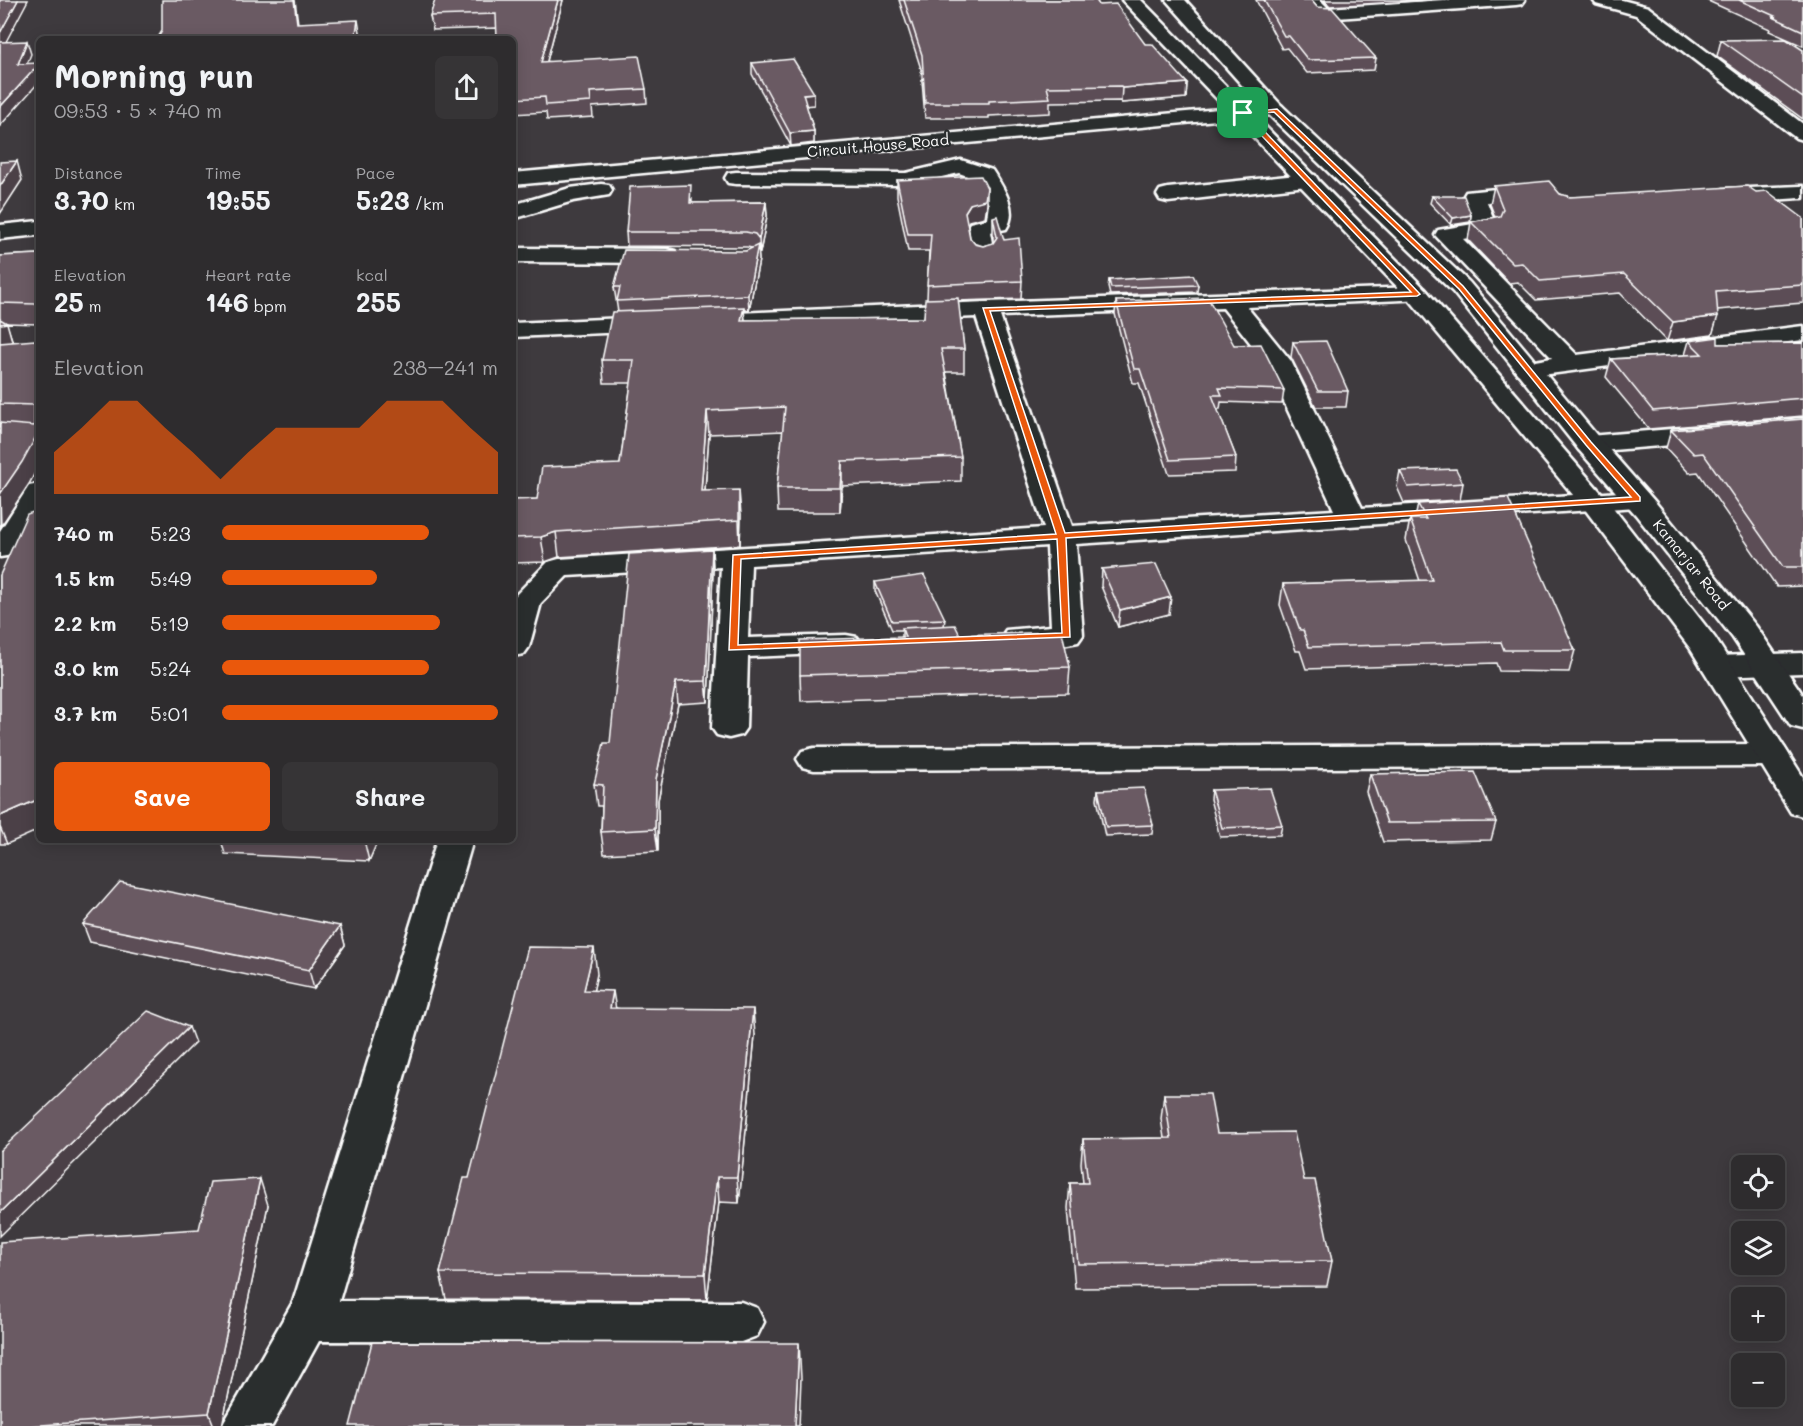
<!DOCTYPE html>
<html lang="en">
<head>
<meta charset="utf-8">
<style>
	body { margin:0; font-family:Mali,sans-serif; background:#363436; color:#f1f3f6; height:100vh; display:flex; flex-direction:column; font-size:22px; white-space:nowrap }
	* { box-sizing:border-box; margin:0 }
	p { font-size:20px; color:#a7a7aa }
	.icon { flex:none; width:33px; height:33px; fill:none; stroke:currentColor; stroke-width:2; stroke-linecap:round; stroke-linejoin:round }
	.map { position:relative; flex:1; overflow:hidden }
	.panel { position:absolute; left:36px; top:36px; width:480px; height:807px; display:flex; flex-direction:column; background:#2e2c2e; border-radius:9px; box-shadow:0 3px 15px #0003,0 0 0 2px #49484a }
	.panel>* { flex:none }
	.fabs { position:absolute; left:1731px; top:1155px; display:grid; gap:12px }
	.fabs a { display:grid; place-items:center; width:54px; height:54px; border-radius:9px; background:#2e2c2e; box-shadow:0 3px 15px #0003,0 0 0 2px #49484a; font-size:30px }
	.pin { position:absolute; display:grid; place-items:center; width:51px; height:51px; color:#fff; margin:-26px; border-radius:12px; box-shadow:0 3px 9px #0006 }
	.round { display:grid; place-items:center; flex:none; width:63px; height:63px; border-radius:9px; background:#363436 }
	.summary { display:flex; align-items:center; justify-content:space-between; height:102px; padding:0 18px }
	h1 { font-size:33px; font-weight:700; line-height:45px }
	.stats { display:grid; grid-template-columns:repeat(3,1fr); gap:9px; height:102px; padding:6px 18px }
	.stats div { display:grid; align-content:center }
	.stats b { font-size:26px; font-weight:700 }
	.stats small { font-size:16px; font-weight:400 }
	.stats p { font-size:16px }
	.chart { height:168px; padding:12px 18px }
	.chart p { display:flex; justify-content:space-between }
	.chart svg { width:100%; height:108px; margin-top:6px; fill:#ea580c; opacity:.7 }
	.primary-button { display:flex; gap:12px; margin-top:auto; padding:12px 18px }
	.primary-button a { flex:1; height:69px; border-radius:9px; background:#ea580c; color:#fff; font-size:24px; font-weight:700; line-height:69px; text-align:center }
	.primary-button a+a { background:#363436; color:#f1f3f6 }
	ul { padding:0 18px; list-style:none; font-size:20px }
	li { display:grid; grid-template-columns:96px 72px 1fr; align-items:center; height:45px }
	li i { height:15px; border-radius:8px; background:#ea580c }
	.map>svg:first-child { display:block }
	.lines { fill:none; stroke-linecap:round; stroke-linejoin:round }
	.minor-casing { stroke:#fff; stroke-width:5 }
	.major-casing { stroke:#fff; stroke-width:5 }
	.minor { fill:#2a2d2e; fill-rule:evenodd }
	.major { fill:#2a2d2e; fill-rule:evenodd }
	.wall { fill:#5c4d56; stroke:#fff; stroke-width:1.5 }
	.shaded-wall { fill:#4b3f46; stroke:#fff; stroke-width:1.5 }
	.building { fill:#6b5a64; stroke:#fff; stroke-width:1.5 }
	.route { fill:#ea580c; stroke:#fff; stroke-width:1.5; fill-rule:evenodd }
	.labels { text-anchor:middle; stroke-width:4.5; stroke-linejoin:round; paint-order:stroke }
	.far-street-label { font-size:15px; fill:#fff; stroke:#2a2d2e }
</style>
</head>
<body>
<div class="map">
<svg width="1803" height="1426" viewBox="0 0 1803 1426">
	<rect width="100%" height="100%" fill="#3e3a3e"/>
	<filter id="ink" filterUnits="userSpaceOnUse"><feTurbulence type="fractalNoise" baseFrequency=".0167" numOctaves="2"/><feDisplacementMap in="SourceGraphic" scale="12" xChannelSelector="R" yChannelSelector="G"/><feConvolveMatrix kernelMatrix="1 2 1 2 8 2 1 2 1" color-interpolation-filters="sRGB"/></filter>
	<g filter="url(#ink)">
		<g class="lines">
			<defs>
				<g id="minor">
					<polygon points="1302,0 1320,0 1328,8 1443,0 1525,0 1522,4 1516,5 1323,19 1317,18"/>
					<polygon points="1593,0 1622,0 1648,7 1803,124 1803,140 1796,138 1636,15 1596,4"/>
					<polygon points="1275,104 1282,106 1285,110 1282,114 513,185 513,173"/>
					<path d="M961 160 992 170C1003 187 1019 210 1006 229L990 232 994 254 991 259 983 261 975 259 972 254 967 228 970 223 987 219 989 204 976 179 959 173 906 185 736 184 728 183 725 178 728 173 736 172 906 173Z"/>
					<polygon points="1307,174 1315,175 1318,180 1315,185 1168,202 1160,200 1157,195 1160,190 1168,188"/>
					<polygon points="601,184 609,185 612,190 609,195 573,201 513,219 513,205 570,188"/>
					<polygon points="1536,185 1544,186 1547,191 1544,196 1487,202 1497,228 1494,233 1463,239 1577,355 1803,326 1803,340 1527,377 1518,374 1514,369 1518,364 1552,358 1435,235 1438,230 1473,224 1463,197 1466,192"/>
					<polygon points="1800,186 1803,186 1803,198 1800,198 1724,203 1716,201 1713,196 1716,191 1724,189"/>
					<polygon points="39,221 39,235 0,239 0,225"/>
					<polygon points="513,248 667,249 675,251 679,256 675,261 667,263 513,262"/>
					<path d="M1417 287 1425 289 1429 294 1425 299 1247 307 1291 361 1362 508 1637 491 1647 493 1651 499 1647 505 1637 507 1076 544 1083 635 1078 642C1056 647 1028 649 1006 644L1001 637 1006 630 1051 626 1047 546 751 565 748 638 846 635 857 637 862 644 857 651 846 653 748 657 746 728 741 735 729 738 717 735 712 728 721 567 567 576 541 603 529 647 524 654 513 656V598L548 562 559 559 1044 528 976 317 513 337V323L986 302ZM1223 308 1266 363 1334 510 1072 526 1000 316Z"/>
					<polygon points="1803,418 1803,434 1589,452 1579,450 1575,444 1579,438 1589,436"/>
					<polygon points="39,484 39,515 13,555 0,557 0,531 29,486"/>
					<polygon points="1803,653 1803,673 1717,676 1706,673 1701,666 1706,659 1717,656"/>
					<polygon points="1772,744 1784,747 1789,755 1784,763 1772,766 814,770 802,767 797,759 802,751 814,748"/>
					<polygon points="437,840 473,840 339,1301 741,1302 757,1308 764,1322 757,1336 741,1342 319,1341 272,1426 222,1426 293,1302"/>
				</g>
				<g id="major">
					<polygon points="1122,0 1141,0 1425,289 1604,496 1715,638 1803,777 1803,816 1791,813 1690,648 1584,508 1409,299"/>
					<polygon points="1166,0 1185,0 1280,104 1469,282 1599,438 1656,503 1756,626 1803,695 1803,729 1791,726 1733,638 1636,515 1579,450 1453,292 1266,112"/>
				</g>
			</defs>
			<use href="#minor" class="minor-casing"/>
			<use href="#major" class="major-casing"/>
			<use href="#minor" class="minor"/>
			<use href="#major" class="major"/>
		</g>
		<g class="wall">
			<polygon points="435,0 563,0 547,61 646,89 647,103 592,107 593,117 547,120 546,112 513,114 513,39 497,28 433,30 430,16"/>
			<polygon points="899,0 1096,0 1099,5 1145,44 1187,83 1186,98 1121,103 1120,101 1050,102 1050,113 989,116 989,118 925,118 921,69"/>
			<polygon points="1256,0 1311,0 1317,7 1376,58 1374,70 1307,73 1287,48 1282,49"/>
			<polygon points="1324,0 1431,0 1330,6"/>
			<polygon points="1706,0 1803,0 1803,46 1769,31 1770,29"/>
			<polygon points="1721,40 1803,50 1803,119 1717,56"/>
			<polygon points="752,63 814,93 814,105 806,105 814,131 814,143 791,146 752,74"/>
			<polygon points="897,180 987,204 985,217 969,221 968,224 970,238 975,244 983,246 993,243 993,217 1022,281 1021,299 958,301 964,349 964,372 946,372 961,457 961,481 842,486 840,512 778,512 777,488 783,431 709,434 705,491 741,514 740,545 559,557 545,562 513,563 513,500 537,499 620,464 631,383 604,383 602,360 618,312 614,287 746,251 752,248 747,247 627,246 626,232 692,199 692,203 766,202 767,216 760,253 758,252 759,260 749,310 744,310 745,320 924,318 927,299 929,251 908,251 897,196"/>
			<polygon points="1494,186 1560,194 1570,197 1756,192 1803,218 1803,303 1717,310 1712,335 1667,341 1620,293 1536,300 1518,282 1509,283 1468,240 1471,222 1495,217 1490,204"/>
			<polygon points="1432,196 1471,215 1470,222 1451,225 1430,203"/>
			<polygon points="39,254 39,324 6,323 13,342 39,343 39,465 29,484 0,526 0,256"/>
			<polygon points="1109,280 1198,285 1197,292 1110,295 1108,287"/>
			<polygon points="1116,301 1234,345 1284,390 1282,404 1221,402 1220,409 1217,409 1236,457 1235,472 1169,474 1139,383 1133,383 1115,314"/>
			<polygon points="1689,341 1718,344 1803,343 1803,416 1649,429 1606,377 1611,359 1685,355"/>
			<polygon points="1293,342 1348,391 1346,407 1316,407 1291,357"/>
			<polygon points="1803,419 1803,586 1777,587 1698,472 1689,473 1666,448 1671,430"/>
			<polygon points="1400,471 1463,483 1460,500 1404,503 1397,487"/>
			<polygon points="1418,504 1575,650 1569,672 1499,671 1496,663 1306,669 1300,651 1296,651 1280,605 1283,584 1420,581 1406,540 1410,519 1415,519"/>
			<polygon points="712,549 713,570 708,702 678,704 658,800 658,851 604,854 601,832 602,806 597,806 594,784 610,743"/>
			<polygon points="1102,569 1169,614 1118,627 1101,586"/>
			<polygon points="0,575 7,844 0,844"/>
			<polygon points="875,582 945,619 944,626 960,635 1070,667 1068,693 801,701 800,675 902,637 902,630 892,630 875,591"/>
			<polygon points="1370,774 1496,822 1491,840 1383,842 1366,792"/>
			<polygon points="1098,790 1153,825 1152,834 1105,836 1097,799"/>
			<polygon points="1211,790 1282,825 1280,835 1220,837 1210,799"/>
			<polygon points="221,840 378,840 369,861 225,854"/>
			<polygon points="83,924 340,926 345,945 314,989 90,942"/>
			<polygon points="597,974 593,991 616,1008 755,1035 739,1203 719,1202 707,1300 446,1299 440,1273 469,1178"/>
			<polygon points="1164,1094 1217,1133 1304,1180 1332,1261 1327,1286 1075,1288 1068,1208 1070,1183 1083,1183 1081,1163 1083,1139 1164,1138 1161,1119"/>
			<polygon points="268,1205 222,1426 0,1426 199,1229"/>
		</g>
		<g class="shaded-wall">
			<polygon points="18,0 28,0 0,53 0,33"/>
			<polygon points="294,0 295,0 300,39 297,23"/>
			<polygon points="558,0 563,0 543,76 541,62"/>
			<polygon points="358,20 361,38 360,39 355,39"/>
			<polygon points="27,41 31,54 22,77 18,64"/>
			<polygon points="39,64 39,82 0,126 0,107"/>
			<polygon points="1187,83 1186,98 1121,103 1122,88"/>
			<polygon points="814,93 814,105 803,106 803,94"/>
			<polygon points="814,131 814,143 791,146 790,133"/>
			<polygon points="17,161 22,180 0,214 0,186"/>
			<polygon points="987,188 987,204 985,217 969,221 965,228 965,212 970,204"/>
			<polygon points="766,202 767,216 760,253 759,239"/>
			<polygon points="1471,215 1470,222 1451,225 1453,218"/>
			<polygon points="758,245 759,260 749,310 748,295"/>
			<polygon points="39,300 39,312 36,304"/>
			<polygon points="744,307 745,329 741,320"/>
			<polygon points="1718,316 1712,335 1667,341 1673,322"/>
			<polygon points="7,323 13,344 0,345 0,324"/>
			<polygon points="707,411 709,434 703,516 701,491"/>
			<polygon points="39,431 39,465 29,484 1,526 0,494"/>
			<polygon points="842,461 842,486 840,512 840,488"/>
			<polygon points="739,490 741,514 740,545 739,520"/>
			<polygon points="556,532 559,557 545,562 541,537"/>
			<polygon points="712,549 713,570 708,702 706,681"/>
			<polygon points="1171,597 1169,614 1118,627 1120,610"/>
			<polygon points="676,682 678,704 658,800 658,851 655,829 656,779"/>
			<polygon points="39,799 39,830 7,844 0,827 0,816"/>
			<polygon points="364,840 378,840 369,861"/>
			<polygon points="340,926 345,945 314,989 309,970"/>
			<polygon points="594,948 597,974 588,1016 584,990"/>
			<polygon points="613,991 617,1016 610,1008"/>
			<polygon points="753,1009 755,1035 739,1203 737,1177"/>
			<polygon points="189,1027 195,1043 0,1236 0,1213"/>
			<polygon points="717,1177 719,1202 707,1300 705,1274"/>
			<polygon points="260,1179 268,1205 222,1426 214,1426 209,1413"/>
			<polygon points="799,1343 801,1378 799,1426 795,1426"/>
		</g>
		<g class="building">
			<polygon points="0,0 18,0 0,33"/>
			<polygon points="162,0 294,0 297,23 358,20 355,39 157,39 162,31"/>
			<polygon points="435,0 558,0 541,62 639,56 646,89 590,92 591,102 546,105 545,97 513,99 513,39 497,39 496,14 430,16"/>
			<polygon points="904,0 1096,0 1099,5 1116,4 1145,44 1152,44 1187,83 1122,88 1121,86 1047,87 1050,98 989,101 989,103 925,103 922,55"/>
			<polygon points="1264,0 1311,0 1317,7 1332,8 1376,58 1308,60 1289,36 1284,36"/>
			<polygon points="1739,0 1803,0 1803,31 1773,17 1777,17"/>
			<polygon points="1786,39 1803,50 1803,98 1721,40"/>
			<polygon points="27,41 18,64 39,63 39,64 0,107 0,42"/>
			<polygon points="793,59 814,93 803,94 814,131 790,133 752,63"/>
			<polygon points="17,161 0,186 0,162"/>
			<polygon points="981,176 987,188 985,200 970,204 965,212 970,238 975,244 983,246 993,243 997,237 993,217 997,216 1004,240 1019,238 1022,281 927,285 931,234 908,234 897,180"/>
			<polygon points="1549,181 1560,194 1570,197 1747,186 1756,192 1767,191 1803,218 1803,285 1716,291 1718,316 1673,322 1624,274 1540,281 1522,263 1513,264 1471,222 1500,216 1503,209 1494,186"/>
			<polygon points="691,185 690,203 766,202 759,239 755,234 746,232 626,232 630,187"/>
			<polygon points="1432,196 1464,196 1471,215 1453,218"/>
			<polygon points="758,245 748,295 617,301 620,287 614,287 624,250 746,251"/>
			<polygon points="39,254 39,300 36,304 0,303 0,256"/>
			<polygon points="1193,275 1198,285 1111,288 1109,280"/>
			<polygon points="958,298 964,349 941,349 961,457 842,461 840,488 777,488 785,407 707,411 701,491 739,490 739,520 556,532 541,537 513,538 513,500 537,499 542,467 620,464 634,360 602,360 612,312 744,307 741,320 924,318 925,299"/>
			<polygon points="1208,298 1234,345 1261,344 1284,390 1219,388 1222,395 1212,395 1236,457 1170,460 1140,369 1134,369 1116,301"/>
			<polygon points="0,319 7,323 0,324"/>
			<polygon points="1718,337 1718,344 1803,343 1803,398 1653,411 1611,359 1702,354 1689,341"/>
			<polygon points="35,340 39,343 39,431 22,462 0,494 0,423 34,426 34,405 0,404 0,343"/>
			<polygon points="1326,341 1348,391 1318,391 1293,342"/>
			<polygon points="1803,419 1803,567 1783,567 1703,453 1694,454 1671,430"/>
			<polygon points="1456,469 1463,483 1408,487 1400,471"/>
			<polygon points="1508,498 1575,650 1504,650 1501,642 1309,647 1303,630 1300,630 1283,584 1432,580 1410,519 1426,519 1418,504"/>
			<polygon points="39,510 39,799 0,816 0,575 27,514"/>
			<polygon points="712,549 706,681 676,682 656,779 655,829 601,832 603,785 594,784 604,743 610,743 629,554"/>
			<polygon points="1156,564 1171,597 1120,610 1102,569"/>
			<polygon points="924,575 945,619 892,621 875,582"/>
			<polygon points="955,625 960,635 1062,632 1070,667 800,675 800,640 905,637 902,628"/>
			<polygon points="1475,772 1496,822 1387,823 1370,774"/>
			<polygon points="1144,788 1153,825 1106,827 1098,790"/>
			<polygon points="1270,788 1282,825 1222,828 1211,790"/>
			<polygon points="120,882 340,926 309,970 83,924"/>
			<polygon points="528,947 594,948 584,990 613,991 610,1008 753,1009 737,1177 717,1177 705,1274 440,1273 464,1178 469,1178"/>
			<polygon points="148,1011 189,1027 0,1213 0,1151"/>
			<polygon points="1164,1094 1210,1094 1217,1133 1294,1132 1304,1180 1315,1180 1332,1261 1078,1264 1070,1183 1088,1183 1083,1139 1171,1138"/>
			<polygon points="260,1179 209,1413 27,1426 0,1426 0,1242 199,1229 210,1182"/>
			<polygon points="372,1342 799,1343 795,1426 350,1426"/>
		</g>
	</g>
	<path class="route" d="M1277 109 1463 286 1591 442 1640 497V501L1066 538 1070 637 729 650 733 555 1056 534 983 308 1411 292 1240 113ZM1274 112 1459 289 1586 445 1631 497 1065 533 990 311 1417 296 1420 294 1248 114ZM1057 539 1062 633 738 645 741 559Z"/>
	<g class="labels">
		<g class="far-street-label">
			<text transform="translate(878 146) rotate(-5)" y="5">Circuit House Road</text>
			<text transform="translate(1691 565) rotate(51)" y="5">Kamarjar Road</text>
		</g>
	</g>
</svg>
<div class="fabs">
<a><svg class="icon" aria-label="locate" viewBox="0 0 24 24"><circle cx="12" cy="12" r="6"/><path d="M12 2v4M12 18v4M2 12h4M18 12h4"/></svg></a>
<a><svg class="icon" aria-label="layers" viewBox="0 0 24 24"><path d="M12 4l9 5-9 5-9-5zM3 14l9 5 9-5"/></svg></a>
<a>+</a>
<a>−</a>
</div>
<div class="pin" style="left:1243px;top:113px;background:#1e9e55"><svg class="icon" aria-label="arrive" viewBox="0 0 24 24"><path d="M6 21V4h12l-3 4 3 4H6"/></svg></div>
<section class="panel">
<div class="summary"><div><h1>Morning run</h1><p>09:53 · 5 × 740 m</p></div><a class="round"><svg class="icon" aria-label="share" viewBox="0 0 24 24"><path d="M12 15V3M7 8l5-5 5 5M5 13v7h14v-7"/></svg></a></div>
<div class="stats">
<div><p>Distance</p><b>3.70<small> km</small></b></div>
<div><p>Time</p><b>19:55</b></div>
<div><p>Pace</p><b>5:23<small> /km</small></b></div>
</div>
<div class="stats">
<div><p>Elevation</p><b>25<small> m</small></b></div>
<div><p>Heart rate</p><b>146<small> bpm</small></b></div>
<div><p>kcal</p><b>255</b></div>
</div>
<div class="chart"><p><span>Elevation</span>238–241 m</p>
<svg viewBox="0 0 160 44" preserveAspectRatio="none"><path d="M0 44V27L10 17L20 6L30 6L40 17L50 27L60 38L70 27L80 17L90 17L100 17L110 17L120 6L130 6L140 6L150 17L160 27V44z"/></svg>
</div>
<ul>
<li><b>740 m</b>5:23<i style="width:75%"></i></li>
<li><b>1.5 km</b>5:49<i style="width:56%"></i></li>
<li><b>2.2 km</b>5:19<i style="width:79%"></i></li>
<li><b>3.0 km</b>5:24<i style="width:75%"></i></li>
<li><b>3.7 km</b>5:01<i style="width:100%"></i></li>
</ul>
<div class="primary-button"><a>Save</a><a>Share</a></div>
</section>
</div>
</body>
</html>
